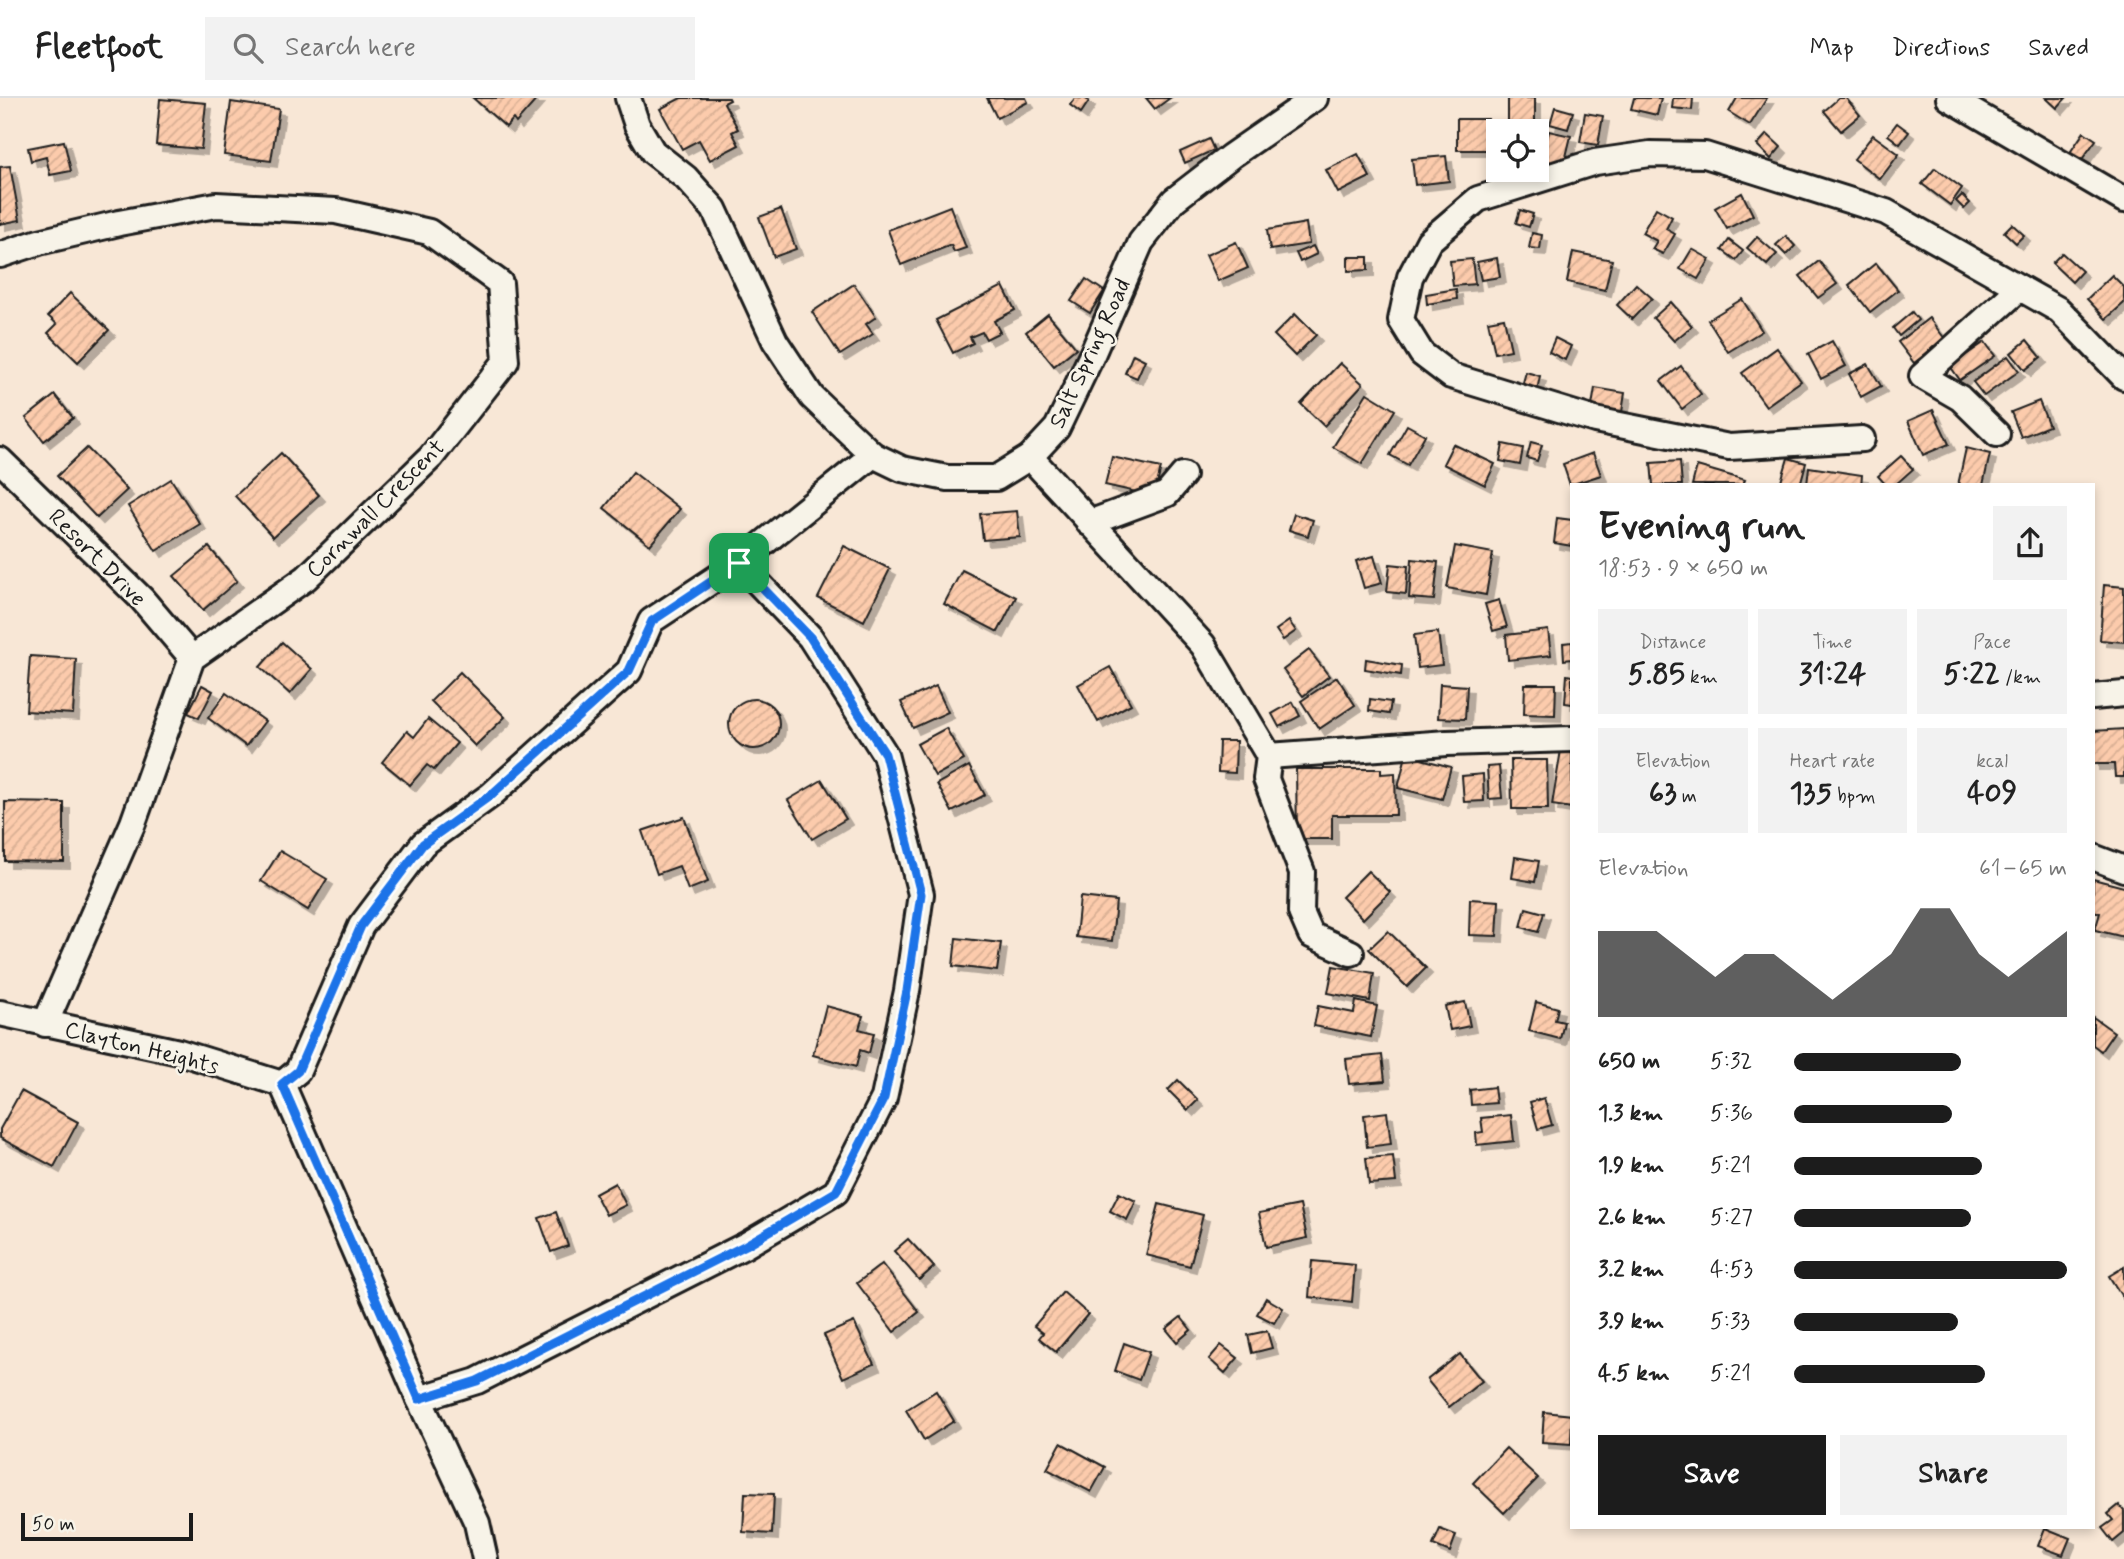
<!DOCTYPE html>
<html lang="en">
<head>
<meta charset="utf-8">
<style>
	body { margin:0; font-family:Mynerve,sans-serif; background:#f2f2f2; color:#222; height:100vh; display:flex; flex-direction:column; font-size:26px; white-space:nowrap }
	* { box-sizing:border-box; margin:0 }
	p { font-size:23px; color:#767676 }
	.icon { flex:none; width:38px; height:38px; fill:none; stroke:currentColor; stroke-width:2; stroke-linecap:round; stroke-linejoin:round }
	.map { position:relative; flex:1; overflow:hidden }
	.drawer { position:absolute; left:1570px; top:385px; width:525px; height:1046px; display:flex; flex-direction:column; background:#fff; border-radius:0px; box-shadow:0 4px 10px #0003 }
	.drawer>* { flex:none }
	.buttons { position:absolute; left:1486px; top:21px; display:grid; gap:14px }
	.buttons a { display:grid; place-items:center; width:63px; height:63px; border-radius:0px; background:#fff; box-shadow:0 4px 10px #0003; font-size:35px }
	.scale { position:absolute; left:21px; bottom:18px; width:172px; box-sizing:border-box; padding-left:7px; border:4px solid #1c1c1c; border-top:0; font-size:19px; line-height:24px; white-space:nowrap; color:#1c1c1c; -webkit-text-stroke:5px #f7f3e8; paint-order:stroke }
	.pin { position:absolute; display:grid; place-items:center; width:60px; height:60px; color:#fff; margin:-30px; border-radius:14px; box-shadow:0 4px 10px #0006 }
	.round { display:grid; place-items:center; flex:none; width:74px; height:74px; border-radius:0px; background:#f2f2f2 }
	.overview { display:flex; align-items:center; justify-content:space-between; height:119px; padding:0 28px }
	h1 { font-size:38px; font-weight:700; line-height:52px }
	.stats { display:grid; grid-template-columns:repeat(3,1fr); gap:10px; height:119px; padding:7px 28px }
	.stats div { display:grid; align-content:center; border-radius:0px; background:#f2f2f2; text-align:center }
	.stats b { font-size:30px; font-weight:700 }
	.stats small { font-size:19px; font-weight:400 }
	.stats p { font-size:19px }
	.chart { height:196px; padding:14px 28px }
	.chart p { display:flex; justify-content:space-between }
	.chart svg { width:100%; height:126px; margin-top:7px; fill:#1c1c1c; opacity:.7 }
	.action { display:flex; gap:14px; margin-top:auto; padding:14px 28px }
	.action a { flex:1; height:80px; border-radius:0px; background:#1c1c1c; color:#fff; font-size:28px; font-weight:700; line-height:80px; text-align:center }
	.action a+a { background:#f2f2f2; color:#222 }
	ul { padding:0 28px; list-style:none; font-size:23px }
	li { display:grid; grid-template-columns:112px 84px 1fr; align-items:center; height:52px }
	li i { height:18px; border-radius:9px; background:#1c1c1c }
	header { display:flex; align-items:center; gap:42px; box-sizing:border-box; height:98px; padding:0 35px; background:#fff; border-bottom:2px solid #e0e0e0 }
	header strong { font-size:33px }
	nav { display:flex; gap:38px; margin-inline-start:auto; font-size:24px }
	.search { width:490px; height:63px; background:#f2f2f2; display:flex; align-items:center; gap:18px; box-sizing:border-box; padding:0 24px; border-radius:0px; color:#767676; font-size:26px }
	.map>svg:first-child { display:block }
	.building { fill:url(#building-hatch); stroke:#1c1c1c; stroke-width:2; filter:url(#shadow) }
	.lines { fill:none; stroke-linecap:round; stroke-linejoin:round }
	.minor-casing { stroke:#1c1c1c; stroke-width:30 }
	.minor { stroke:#f7f3e8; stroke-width:24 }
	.route-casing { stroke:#fff; stroke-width:14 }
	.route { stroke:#1a73e8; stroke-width:9 }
	.labels { text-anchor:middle; stroke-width:5; stroke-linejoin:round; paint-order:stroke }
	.street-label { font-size:23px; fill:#1c1c1c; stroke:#f7f3e8 }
</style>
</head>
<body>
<header>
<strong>Fleetfoot</strong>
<div class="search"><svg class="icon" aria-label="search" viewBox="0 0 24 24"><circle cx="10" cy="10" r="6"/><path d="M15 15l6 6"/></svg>Search here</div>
<nav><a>Map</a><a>Directions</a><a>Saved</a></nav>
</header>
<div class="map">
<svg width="2124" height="1461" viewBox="0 0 2124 1461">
	<defs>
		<pattern id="building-hatch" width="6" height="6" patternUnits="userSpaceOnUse" patternTransform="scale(1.75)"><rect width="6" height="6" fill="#fccbac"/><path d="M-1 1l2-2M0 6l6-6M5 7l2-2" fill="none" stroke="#d7ae93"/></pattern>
		<filter id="shadow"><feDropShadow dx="6" dy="6" stdDeviation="0" flood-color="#0004"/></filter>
	</defs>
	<rect width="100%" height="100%" fill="#f8e7d6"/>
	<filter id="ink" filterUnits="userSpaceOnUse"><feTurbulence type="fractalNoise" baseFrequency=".0143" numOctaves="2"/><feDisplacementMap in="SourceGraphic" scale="14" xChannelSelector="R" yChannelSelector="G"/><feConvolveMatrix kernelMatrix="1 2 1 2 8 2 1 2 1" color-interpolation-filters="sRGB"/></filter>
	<g filter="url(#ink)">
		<g class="building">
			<polygon points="473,0 538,0 516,25 513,21 506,29"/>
			<polygon points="681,0 729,0 730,2 724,5 738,31 732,34 739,47 710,62 699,42 682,51 660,11"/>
			<polygon points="987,0 1026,0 1028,4 997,20"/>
			<polygon points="1075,0 1084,0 1089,3 1081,15 1070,7"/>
			<polygon points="1146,0 1170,0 1155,11"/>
			<rect x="1508" y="0" width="27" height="28"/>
			<polygon points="1634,0 1661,0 1657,17 1631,11"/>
			<polygon points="1673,0 1693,0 1692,12 1672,10"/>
			<polygon points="1737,0 1767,0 1750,27 1729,14"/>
			<polygon points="1839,0 1846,0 1860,17 1841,33 1824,13"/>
			<polygon points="2046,0 2066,0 2057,10"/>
			<polygon points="160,1 206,5 201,51 156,47"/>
			<polygon points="231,4 279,11 271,63 224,57"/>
			<polygon points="1555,9 1573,14 1568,31 1550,26"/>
			<polygon points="1585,15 1603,18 1598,47 1580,44"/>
			<rect x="1457" y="21" width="31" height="31"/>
			<polygon points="1897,25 1909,34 1900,46 1888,37"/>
			<polygon points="1549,33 1571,38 1564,67 1536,61 1536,39 1547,41"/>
			<polygon points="2084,34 2096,42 2080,64 2069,56"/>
			<polygon points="1767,36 1781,49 1771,61 1757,47"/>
			<polygon points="1873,37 1899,56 1880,81 1854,61"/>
			<polygon points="1209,41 1214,52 1185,65 1180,54"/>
			<polygon points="64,43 71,73 50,77 46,59 31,63 28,50"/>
			<polygon points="1358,56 1370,79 1338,95 1326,72"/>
			<polygon points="1446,58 1449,83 1415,87 1412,61"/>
			<polygon points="10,68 20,122 0,126 0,69"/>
			<polygon points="1935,70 1962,90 1950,107 1922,86"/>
			<polygon points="1742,95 1753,117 1727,131 1715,110"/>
			<polygon points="1962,97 1970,105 1964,111 1956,103"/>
			<polygon points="950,108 966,150 954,154 951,147 901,167 888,132"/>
			<polygon points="1656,110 1672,119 1666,131 1675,136 1663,156 1652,151 1657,143 1642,135"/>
			<polygon points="781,111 796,151 774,159 759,119"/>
			<polygon points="1520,112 1533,116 1529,129 1516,125"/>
			<polygon points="1306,125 1309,146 1270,152 1267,132"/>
			<polygon points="2012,126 2024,137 2016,145 2004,134"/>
			<polygon points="1532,135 1542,137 1540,151 1529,150"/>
			<polygon points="1786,138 1795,148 1786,157 1776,147"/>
			<polygon points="1757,139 1777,156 1767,167 1747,150"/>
			<polygon points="1729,142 1743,153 1736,162 1722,152"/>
			<polygon points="1236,144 1248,170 1218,183 1206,157"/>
			<polygon points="1313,148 1317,156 1300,164 1296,155"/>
			<polygon points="1692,151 1710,161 1698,181 1680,171"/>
			<polygon points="1573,154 1612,162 1605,192 1567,184"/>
			<polygon points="2062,155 2082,173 2072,184 2052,165"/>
			<polygon points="1348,159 1368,159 1368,172 1348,173"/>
			<polygon points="1497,160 1500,179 1481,182 1477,164"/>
			<polygon points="1472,161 1475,186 1453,188 1450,163"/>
			<polygon points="1819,163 1837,186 1818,200 1800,178"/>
			<polygon points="1876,165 1898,192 1870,214 1849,187"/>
			<polygon points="2112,177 2124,189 2124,205 2106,221 2087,201"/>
			<polygon points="1086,181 1104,193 1090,215 1071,203"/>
			<polygon points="854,186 876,219 866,226 873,236 840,257 812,214"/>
			<polygon points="1636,186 1652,200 1632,221 1617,207"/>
			<polygon points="1003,188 1015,212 994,223 1000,234 986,241 982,234 970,239 973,245 953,255 936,222"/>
			<polygon points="1456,191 1457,201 1427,206 1426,196"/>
			<polygon points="70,195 109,232 78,264 48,235 57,226 48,218"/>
			<polygon points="1742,201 1762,233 1728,254 1708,222"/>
			<polygon points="1671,204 1692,228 1674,243 1653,220"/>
			<polygon points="1912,214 1918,222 1899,238 1893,230"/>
			<polygon points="1048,216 1076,250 1054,268 1026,234"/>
			<polygon points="1295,216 1316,237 1295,258 1274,237"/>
			<polygon points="1504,220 1511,252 1495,255 1488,223"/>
			<polygon points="1929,220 1945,241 1914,265 1898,244"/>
			<polygon points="1555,240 1571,248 1565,262 1549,254"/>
			<polygon points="2027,242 2041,259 2025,272 2011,255"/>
			<polygon points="1832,243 1846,268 1821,281 1808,256"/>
			<polygon points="1985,244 1995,258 1960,282 1950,268"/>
			<polygon points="1777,250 1801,283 1766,308 1742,275"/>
			<polygon points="1133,256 1145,262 1137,280 1125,275"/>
			<polygon points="2008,258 2019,273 1984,298 1973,284"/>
			<polygon points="1340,265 1363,286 1324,328 1301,306"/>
			<polygon points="1868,266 1881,288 1861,299 1849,276"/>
			<polygon points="1681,268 1701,296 1682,311 1661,283"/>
			<polygon points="1526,274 1540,278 1537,292 1522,288"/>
			<polygon points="1595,290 1625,295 1622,314 1592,308"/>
			<polygon points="1367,295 1395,312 1362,366 1333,349"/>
			<polygon points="55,297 73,320 44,343 26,320"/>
			<polygon points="2039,303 2049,328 2021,339 2011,314"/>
			<polygon points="1933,312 1949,346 1923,357 1908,323"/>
			<polygon points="1407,327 1425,337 1408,367 1390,357"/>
			<polygon points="1531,344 1542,347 1537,363 1527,360"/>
			<polygon points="1453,346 1495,366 1485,387 1443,366"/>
			<polygon points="1503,346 1523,350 1520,367 1500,363"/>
			<polygon points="87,350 127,392 97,420 57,378"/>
			<polygon points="1966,350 1990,356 1983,387 1958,387"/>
			<polygon points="281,355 319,397 273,439 235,398"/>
			<polygon points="1593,355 1601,377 1570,387 1563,366"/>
			<polygon points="1901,358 1913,371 1895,387 1886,387 1878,378"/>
			<polygon points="1112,359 1161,370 1154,398 1105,387"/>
			<polygon points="1788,360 1806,365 1800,387 1780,387"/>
			<polygon points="1680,363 1682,387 1653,387 1651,365"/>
			<polygon points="1697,368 1745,382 1743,387 1692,387"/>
			<polygon points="1809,369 1862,377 1861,387 1807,387"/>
			<polygon points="633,374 680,411 650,447 604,410"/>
			<polygon points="171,381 200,426 156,453 128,408"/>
			<polygon points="1017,413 1020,439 983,442 980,416"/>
			<polygon points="1294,416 1313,422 1308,438 1289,432"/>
			<polygon points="1557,420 1572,422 1572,448 1554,445"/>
			<polygon points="844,448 890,471 864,523 818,500"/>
			<polygon points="1455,448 1493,455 1486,497 1447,490"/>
			<polygon points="209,449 237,483 203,512 174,478"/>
			<polygon points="1374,458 1382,485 1364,490 1356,463"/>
			<polygon points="1412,461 1438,464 1434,502 1409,500"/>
			<polygon points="1390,466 1408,468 1406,496 1387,494"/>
			<polygon points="962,472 1016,499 998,534 944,506"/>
			<polygon points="2104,487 2124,489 2124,544 2100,542"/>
			<polygon points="1499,502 1507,529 1493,533 1485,506"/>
			<polygon points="1289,523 1296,533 1283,542 1276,532"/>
			<polygon points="1548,532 1551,557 1508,562 1506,537"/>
			<polygon points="1438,534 1442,567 1418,570 1414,537"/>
			<polygon points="282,544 312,571 290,596 260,569"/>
			<polygon points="1572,544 1572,561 1564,562 1563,545"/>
			<polygon points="1309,552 1329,578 1303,598 1283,572"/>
			<polygon points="30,558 76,561 73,616 26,613"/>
			<polygon points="1366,561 1402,567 1401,577 1365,571"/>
			<polygon points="1110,569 1131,606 1098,624 1078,587"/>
			<polygon points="460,574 505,619 475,648 431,603"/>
			<polygon points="1567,577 1572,578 1572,606 1565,605"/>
			<polygon points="1337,579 1355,607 1319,631 1301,603"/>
			<polygon points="1440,586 1467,588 1465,621 1438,620"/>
			<polygon points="1525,586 1556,586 1555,617 1524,616"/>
			<polygon points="202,587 213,593 199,620 188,615"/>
			<polygon points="936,588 948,614 913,630 901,604"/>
			<polygon points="226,595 265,623 246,648 208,620"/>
			<polygon points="1370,601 1391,604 1389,616 1369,613"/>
			<circle cx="754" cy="626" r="25"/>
			<polygon points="1293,604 1300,618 1279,629 1272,616"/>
			<polygon points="428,621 457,645 434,672 427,667 410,687 382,664 407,633 414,639"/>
			<polygon points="946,630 964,662 935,678 917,646"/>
			<polygon points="2124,631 2124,679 2115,679 2114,666 2093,666 2093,633"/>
			<polygon points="1219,643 1236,643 1235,675 1218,674"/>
			<polygon points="1561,652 1572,654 1572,710 1552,707"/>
			<polygon points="1406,657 1451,669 1442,701 1398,690"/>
			<polygon points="1511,662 1547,662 1548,711 1512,711"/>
			<polygon points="969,668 985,697 952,714 937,686"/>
			<polygon points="1499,668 1502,700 1489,701 1487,669"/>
			<polygon points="1296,671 1381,671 1381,676 1395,675 1396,717 1332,717 1332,741 1297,741"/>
			<polygon points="1483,676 1484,703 1464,704 1462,678"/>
			<polygon points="822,682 846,721 812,741 788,702"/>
			<polygon points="5,704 64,705 64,764 5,763"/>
			<polygon points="684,719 708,784 688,792 679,768 657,776 642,733"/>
			<polygon points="280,753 327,781 308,812 261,783"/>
			<polygon points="1515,759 1539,763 1535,784 1512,780"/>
			<polygon points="1368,773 1390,794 1363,821 1342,799"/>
			<polygon points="2093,781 2124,789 2124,839 2095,832 2100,815 2093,813"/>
			<polygon points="1080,799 1116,803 1112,843 1076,839"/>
			<polygon points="1470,801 1499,803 1497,838 1469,837"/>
			<polygon points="1526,810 1544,815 1538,834 1521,829"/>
			<polygon points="1388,833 1426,870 1407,889 1369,851"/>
			<polygon points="956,840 1001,845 997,873 953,868"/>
			<polygon points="1333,868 1374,875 1370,903 1328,895"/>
			<polygon points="1356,903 1377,908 1371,939 1314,928 1318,908 1354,915"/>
			<polygon points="1465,904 1470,928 1450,932 1445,908"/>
			<polygon points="1536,904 1558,910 1555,922 1564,924 1560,941 1529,933"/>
			<polygon points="826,908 863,918 859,931 874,935 869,955 860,952 856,969 813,957"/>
			<polygon points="2093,919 2114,934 2101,953 2093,947"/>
			<polygon points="1382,957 1385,983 1349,986 1346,961"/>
			<polygon points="1178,982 1198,1002 1188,1012 1168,992"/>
			<polygon points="1494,989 1496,1005 1471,1007 1470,992"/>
			<polygon points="21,993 78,1024 54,1069 0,1040 0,1031"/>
			<polygon points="1544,1000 1552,1027 1538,1031 1530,1004"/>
			<polygon points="1387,1014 1391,1046 1367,1049 1364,1017"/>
			<polygon points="1511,1017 1514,1043 1477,1047 1476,1035 1483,1034 1481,1020"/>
			<polygon points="1393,1058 1396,1084 1369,1086 1366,1060"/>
			<polygon points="615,1085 626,1107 606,1117 595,1096"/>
			<polygon points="1119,1095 1136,1103 1127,1122 1110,1113"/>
			<polygon points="1159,1106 1203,1117 1190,1168 1146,1157"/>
			<polygon points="1300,1107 1307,1140 1266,1149 1259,1115"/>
			<polygon points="556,1114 568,1148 551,1154 539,1120"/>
			<polygon points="908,1141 934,1169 919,1182 894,1153"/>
			<polygon points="1312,1163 1355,1167 1352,1204 1309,1199"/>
			<polygon points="882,1166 919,1214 894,1234 857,1185"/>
			<polygon points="2124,1169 2124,1202 2109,1178"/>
			<polygon points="1063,1194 1088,1216 1056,1254 1039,1240 1043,1235 1034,1228"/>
			<polygon points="1266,1200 1283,1210 1274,1225 1257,1216"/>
			<polygon points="1181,1219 1191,1232 1177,1244 1166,1231"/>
			<polygon points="854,1224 874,1266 843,1280 824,1237"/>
			<polygon points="1267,1233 1272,1250 1252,1255 1248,1237"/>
			<polygon points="1124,1245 1149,1254 1139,1282 1115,1273"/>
			<polygon points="1221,1247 1238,1260 1225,1275 1209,1261"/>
			<polygon points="1460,1256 1482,1283 1449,1309 1427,1282"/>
			<polygon points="936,1293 954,1323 924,1342 906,1312"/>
			<polygon points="1544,1314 1572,1317 1571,1346 1542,1344"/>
			<polygon points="1061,1345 1105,1369 1091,1394 1047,1371"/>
			<polygon points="1506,1350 1538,1380 1504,1415 1473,1385"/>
			<polygon points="745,1395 774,1396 772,1436 743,1434"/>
			<polygon points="2119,1407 2124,1413 2124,1435 2113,1444 2102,1430 2113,1422 2108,1416"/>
			<polygon points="2045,1430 2070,1440 2063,1457 2038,1448"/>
			<polygon points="1440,1431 1456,1437 1450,1454 1433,1447"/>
		</g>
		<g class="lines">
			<defs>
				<g id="minor">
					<polyline points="628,0 637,27 653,54 686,80 714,111 775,243 812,299 873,357 902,371 947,380 996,380 1030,359 1057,330 1091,259 1141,144 1174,102 1231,58 1315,0"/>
					<polyline points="1949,0 2124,102"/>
					<polyline points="0,157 39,144 119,125 216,107 336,113 429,134 500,185 506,263 431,359 306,480 192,560 133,725 45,926"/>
					<polyline points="1997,336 1960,300 1922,278 2020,190"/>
					<polyline points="1862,341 1729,349 1595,322 1451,278 1422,256 1401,222 1410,179 1429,143 1478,101 1595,64 1650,56 1705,57 1886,114 2059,212 2124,279"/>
					<polyline points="1030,359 1203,547 1269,658 1447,645 1572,641"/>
					<polyline points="0,362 142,501 192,560"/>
					<polyline points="1089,425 1167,396 1183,377"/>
					<polyline points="2093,599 2124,596"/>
					<polyline points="1269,658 1266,681 1302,774 1301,814 1311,837 1351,855"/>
					<polyline points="2093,759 2124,771"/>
					<polyline points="0,915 179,954 282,986"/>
					<polyline points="282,986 298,973 361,828 423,746 491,697 629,573 651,523 739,465 873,357"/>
					<polyline points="282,986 419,1301 477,1425 485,1461"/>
					<polyline points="419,1301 477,1283 746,1147 836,1094 884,1000 907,893 921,796 885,656 810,539 739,465"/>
				</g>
			</defs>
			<use href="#minor" class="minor-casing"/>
			<use href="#minor" class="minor"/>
		</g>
	</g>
	<g class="lines" filter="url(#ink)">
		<defs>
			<polygon id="route" points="739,465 810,539 885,656 921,796 907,893 884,1000 836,1094 746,1147 477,1283 419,1301 282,986 298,973 361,828 423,746 491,697 629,573 652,523"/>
		</defs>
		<use href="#route" class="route-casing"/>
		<use href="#route" class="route"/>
	</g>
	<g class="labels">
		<g class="street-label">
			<text transform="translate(1089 255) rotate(-65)" y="8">Salt Spring Road</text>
			<text transform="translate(375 410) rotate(-45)" y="8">Cornwall Crescent</text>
			<text transform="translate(98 459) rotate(45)" y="8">Resort Drive</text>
			<text transform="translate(142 949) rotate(14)" y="8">Clayton Heights</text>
		</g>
	</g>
</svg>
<div class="buttons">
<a><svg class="icon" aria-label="locate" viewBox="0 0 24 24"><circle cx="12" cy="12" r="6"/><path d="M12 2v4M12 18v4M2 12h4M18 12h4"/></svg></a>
</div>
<div class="scale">50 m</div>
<div class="pin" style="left:739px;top:465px;background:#1e9e55"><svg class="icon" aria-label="arrive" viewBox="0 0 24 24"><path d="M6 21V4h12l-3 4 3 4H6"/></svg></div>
<section class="drawer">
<div class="overview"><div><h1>Evening run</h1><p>18:53 · 9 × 650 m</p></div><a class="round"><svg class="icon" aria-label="share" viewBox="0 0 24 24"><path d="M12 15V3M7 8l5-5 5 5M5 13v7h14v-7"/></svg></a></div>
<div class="stats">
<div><p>Distance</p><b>5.85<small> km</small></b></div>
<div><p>Time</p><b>31:24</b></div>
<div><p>Pace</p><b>5:22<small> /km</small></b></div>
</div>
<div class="stats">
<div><p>Elevation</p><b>63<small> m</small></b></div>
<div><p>Heart rate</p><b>135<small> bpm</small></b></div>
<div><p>kcal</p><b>409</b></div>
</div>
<div class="chart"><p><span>Elevation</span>61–65 m</p>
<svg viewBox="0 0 160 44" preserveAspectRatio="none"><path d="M0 44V14L10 14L20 14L30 22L40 30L50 22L60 22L70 30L80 38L90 30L100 22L110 6L120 6L130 22L140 30L150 22L160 14V44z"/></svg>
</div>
<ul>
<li><b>650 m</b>5:32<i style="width:61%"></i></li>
<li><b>1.3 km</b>5:36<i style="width:58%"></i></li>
<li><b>1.9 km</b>5:21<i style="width:69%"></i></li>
<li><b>2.6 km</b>5:27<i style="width:65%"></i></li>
<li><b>3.2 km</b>4:53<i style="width:100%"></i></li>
<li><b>3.9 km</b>5:33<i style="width:60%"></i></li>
<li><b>4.5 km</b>5:21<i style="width:70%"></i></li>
</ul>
<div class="action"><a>Save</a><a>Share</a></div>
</section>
</div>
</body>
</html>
